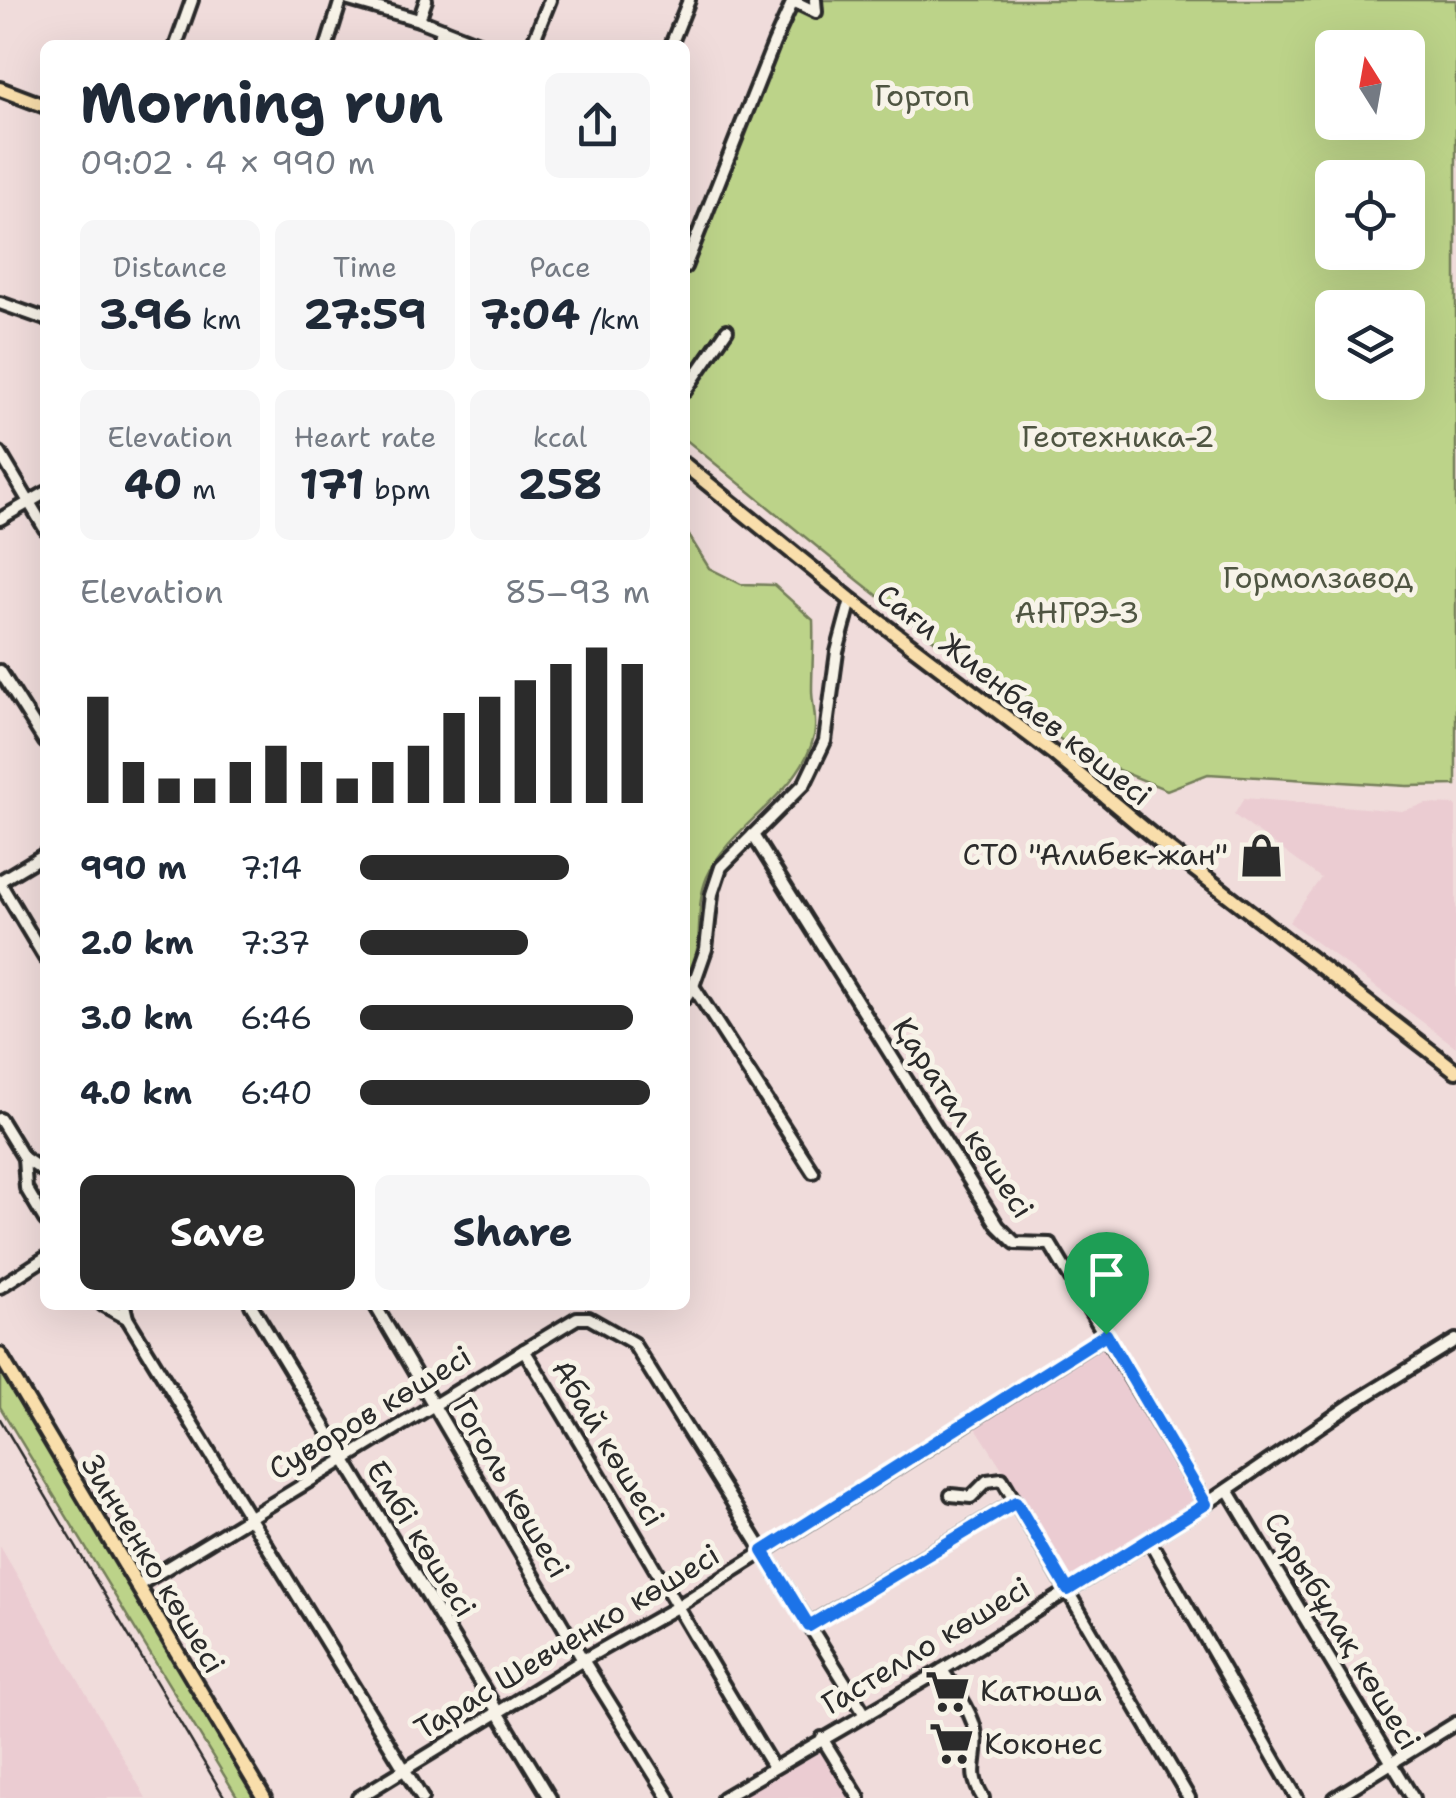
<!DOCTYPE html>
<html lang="en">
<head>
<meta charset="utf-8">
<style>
	body { margin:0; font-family:"Shantell Sans",sans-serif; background:#f6f6f7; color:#1f2937; height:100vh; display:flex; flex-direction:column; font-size:38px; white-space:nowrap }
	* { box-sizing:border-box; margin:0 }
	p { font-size:32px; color:#747a83 }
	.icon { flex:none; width:55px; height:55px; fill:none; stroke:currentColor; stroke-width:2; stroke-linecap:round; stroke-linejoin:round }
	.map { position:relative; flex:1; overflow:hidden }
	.sheet { position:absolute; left:40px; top:40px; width:650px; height:1270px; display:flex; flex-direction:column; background:#fff; border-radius:15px; box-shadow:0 10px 40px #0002 }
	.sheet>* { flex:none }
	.needle { width:65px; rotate:349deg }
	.fabs { position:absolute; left:1315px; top:30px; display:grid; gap:20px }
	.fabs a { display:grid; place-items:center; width:110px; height:110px; border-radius:15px; background:#fff; box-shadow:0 10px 40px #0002; font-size:50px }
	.pin { position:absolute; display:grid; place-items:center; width:85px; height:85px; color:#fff; margin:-102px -42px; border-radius:50% 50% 50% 0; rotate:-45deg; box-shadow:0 0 10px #0007 }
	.pin .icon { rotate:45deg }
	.round { display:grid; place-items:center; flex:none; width:105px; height:105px; border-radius:15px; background:#f6f6f7 }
	.headline { display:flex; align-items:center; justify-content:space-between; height:170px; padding:0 40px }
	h1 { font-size:55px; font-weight:700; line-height:75px }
	.figures { display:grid; grid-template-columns:repeat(3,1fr); gap:15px; height:170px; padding:10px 40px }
	.figures div { display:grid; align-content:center; border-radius:15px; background:#f6f6f7; text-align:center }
	.figures b { font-size:42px; font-weight:700 }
	.figures small { font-size:28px; font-weight:400 }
	.figures p { font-size:28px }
	.chart { height:280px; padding:20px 40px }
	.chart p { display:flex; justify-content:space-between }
	.chart svg { width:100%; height:180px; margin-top:10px; stroke:#2b2b2b; stroke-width:6 }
	.button { display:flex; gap:20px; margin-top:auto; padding:20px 40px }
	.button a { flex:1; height:115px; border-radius:15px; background:#2b2b2b; color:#fff; font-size:40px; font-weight:700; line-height:115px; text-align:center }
	.button a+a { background:#f6f6f7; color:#1f2937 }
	ul { padding:0 40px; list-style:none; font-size:32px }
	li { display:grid; grid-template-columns:160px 120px 1fr; align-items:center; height:75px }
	li i { height:25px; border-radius:12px; background:#2b2b2b }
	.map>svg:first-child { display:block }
	.built { fill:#ebccd2 }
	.green { fill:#bcd389; stroke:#747f5a; stroke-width:2.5; fill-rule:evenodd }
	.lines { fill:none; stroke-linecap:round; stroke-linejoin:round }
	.minor-casing { stroke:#2b2b2b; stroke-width:18 }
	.major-casing { stroke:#2b2b2b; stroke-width:20 }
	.minor { stroke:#f7f3e8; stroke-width:10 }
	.major { stroke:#f9deab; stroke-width:12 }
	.rail { stroke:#2b2b2b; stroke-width:2.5 }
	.route-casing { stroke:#fff; stroke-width:20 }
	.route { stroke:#1a73e8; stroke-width:12 }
	.labels { text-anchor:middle; stroke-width:10; stroke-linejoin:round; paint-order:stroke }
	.park-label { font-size:30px; fill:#4f5542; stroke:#f7f3e8 }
	.street-label { font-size:30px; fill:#2b2b2b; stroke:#f7f3e8 }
	.poi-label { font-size:30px; fill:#2b2b2b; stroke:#f7f3e8; text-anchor:start }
</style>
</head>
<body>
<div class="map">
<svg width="1456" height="1798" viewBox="0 0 1456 1798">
	<rect width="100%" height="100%" fill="#f0dcdb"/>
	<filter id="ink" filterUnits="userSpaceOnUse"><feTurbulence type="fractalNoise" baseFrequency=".01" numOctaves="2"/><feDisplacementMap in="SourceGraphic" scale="20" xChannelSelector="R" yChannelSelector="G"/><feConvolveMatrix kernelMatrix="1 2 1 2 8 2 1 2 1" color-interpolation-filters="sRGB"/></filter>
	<g filter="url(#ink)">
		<g class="built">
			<polygon points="1244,798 1401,811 1426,804 1456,805 1456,1047 1289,922 1321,878 1234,815"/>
			<polygon points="1100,1343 1198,1499 1072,1578 973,1423"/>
			<polygon points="0,1546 87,1695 146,1798 0,1798"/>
			<polygon points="818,1747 850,1798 736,1798"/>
		</g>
		<g class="green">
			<path d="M794 0H1456V785L1407 786 1208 774 1167 790 1079 754 859 581 685 439V253L778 20ZM1332 48H1408V122H1332ZM1332 178H1408V252H1332ZM1332 308H1408V382H1332Z"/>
			<path d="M685 529 709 568 741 584 774 585 813 620C814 644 812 667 812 690 812 705 818 722 814 736 800 795 731 823 707 877 692 913 708 945 685 981Z"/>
			<polygon points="0,1371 255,1798 238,1798 0,1407"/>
		</g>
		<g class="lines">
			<defs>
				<g id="minor">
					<polyline points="349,0 419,20 483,45"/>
					<polyline points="419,20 426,0"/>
					<polyline points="176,45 192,0"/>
					<polyline points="327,45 341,0"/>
					<polyline points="437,45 443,29"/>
					<polyline points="532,45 550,0"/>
					<polyline points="671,45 689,0"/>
					<polyline points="685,267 774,43 793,1 816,12 815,0"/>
					<polyline points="0,303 45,319"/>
					<polyline points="685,391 727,330"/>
					<polyline points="0,453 45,529"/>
					<polyline points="0,519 45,493"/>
					<polyline points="0,671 45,742"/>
					<polyline points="753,835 998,1226 1015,1243 1050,1244 1206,1504"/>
					<polyline points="0,881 45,854"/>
					<polyline points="0,883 45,958"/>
					<polyline points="693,986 813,1172"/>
					<polyline points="685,998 693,986 706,949 712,894 721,867 805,783 825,741 837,652 851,600"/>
					<polyline points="0,1119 24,1158 45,1172"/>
					<polyline points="24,1158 26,1188 45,1220"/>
					<polyline points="0,1287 45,1258"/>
					<polyline points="103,1305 127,1318"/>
					<polyline points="124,1305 127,1318 422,1798"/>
					<polyline points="251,1305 550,1798"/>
					<polyline points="375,1305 583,1660 669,1798"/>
					<path d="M524 1350C610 1487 688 1629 773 1767"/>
					<polyline points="1228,1490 1413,1798"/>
					<polyline points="951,1495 971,1497 987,1481 1002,1479 1189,1798"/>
					<polyline points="1149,1540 1297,1798"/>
					<polyline points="137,1586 577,1318 589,1318 633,1343 864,1713"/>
					<polyline points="809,1625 1015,1502"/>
					<path d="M942 1670C954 1688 973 1712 976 1735 979 1763 966 1770 983 1798"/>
					<polyline points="822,1738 859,1798"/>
					<polyline points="358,1798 583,1660 675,1608 1106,1335"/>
					<polyline points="723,1798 942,1670 1206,1504 1352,1404 1456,1340"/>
					<polyline points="1335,1798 1456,1723"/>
				</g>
				<g id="major">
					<polyline points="0,89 45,106"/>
					<polyline points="685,465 851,600 1053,753 1166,847 1456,1071"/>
					<polyline points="0,1355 264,1798"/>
				</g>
			</defs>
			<use href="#minor" class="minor-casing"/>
			<use href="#major" class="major-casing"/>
			<use href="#minor" class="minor"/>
			<use href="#major" class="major"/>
			<polyline class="rail" points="0,1419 225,1798"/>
		</g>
	</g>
	<g class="lines" filter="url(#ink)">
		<defs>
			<polygon id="route" points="1106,1334 1206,1504 1068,1590 1016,1502 809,1626 763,1551"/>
		</defs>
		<use href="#route" class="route-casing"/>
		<use href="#route" class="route"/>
	</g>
	<defs>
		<symbol id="shop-bare" viewBox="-9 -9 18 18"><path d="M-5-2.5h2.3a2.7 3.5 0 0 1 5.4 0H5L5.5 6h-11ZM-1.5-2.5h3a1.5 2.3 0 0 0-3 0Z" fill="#2b2b2b" stroke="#f7f3e8" stroke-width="2.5" paint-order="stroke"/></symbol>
		<symbol id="supermarket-bare" viewBox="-9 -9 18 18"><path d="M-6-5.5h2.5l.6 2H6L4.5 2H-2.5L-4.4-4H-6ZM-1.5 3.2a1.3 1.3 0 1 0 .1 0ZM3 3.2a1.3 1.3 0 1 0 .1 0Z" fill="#2b2b2b" stroke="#f7f3e8" stroke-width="2.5" paint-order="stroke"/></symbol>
	</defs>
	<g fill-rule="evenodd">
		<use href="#shop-bare" x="1230" y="824" width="63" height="63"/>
		<use href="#supermarket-bare" x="916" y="1660" width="63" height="63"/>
		<use href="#supermarket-bare" x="920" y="1712" width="63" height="63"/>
	</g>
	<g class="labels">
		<g class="park-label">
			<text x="922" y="106">Гортоп</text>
			<text x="1118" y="447">Геотехника-2</text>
			<text x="1318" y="588">Гормолзавод</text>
			<text x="1077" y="623">АНГРЭ-3</text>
		</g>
		<g class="street-label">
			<text transform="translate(1014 695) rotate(38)" y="10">Сағи Жиенбаев көшесі</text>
			<text transform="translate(963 1118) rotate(57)" y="10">Қаратал көшесі</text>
			<text transform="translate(370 1413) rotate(-31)" y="10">Суворов көшесі</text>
			<text transform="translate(608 1443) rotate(59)" y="10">Абай көшесі</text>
			<text transform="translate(511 1488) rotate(60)" y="10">Гоголь көшесі</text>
			<text transform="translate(421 1539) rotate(58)" y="10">Ембі көшесі</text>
			<text transform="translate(153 1564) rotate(59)" y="10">Зинченко көшесі</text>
			<text transform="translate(1342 1631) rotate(59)" y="10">Сарыбұлақ көшесі</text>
			<text transform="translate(567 1642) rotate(-31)" y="10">Тарас Шевченко көшесі</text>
			<text transform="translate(926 1646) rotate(-31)" y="10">Гастелло көшесі</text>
		</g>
		<g class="poi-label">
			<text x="1228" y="865" text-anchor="end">СТО "Алибек-жан"</text>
			<text x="980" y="1701">Катюша</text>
			<text x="984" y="1754">Коконес</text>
		</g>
	</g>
</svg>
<div class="fabs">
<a><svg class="needle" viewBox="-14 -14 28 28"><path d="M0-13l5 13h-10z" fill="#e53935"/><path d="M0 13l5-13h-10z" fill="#747a83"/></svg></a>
<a><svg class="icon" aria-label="locate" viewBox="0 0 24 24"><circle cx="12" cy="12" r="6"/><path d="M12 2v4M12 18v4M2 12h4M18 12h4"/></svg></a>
<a><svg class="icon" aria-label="layers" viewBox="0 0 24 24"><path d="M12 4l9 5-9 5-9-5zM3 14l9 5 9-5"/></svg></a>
</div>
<div class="pin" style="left:1106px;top:1334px;background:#1e9e55"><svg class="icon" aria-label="arrive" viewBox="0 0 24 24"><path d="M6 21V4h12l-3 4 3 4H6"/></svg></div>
<section class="sheet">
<div class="headline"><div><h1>Morning run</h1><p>09:02 · 4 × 990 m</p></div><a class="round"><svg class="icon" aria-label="share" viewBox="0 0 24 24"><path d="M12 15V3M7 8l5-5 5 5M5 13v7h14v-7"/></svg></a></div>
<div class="figures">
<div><p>Distance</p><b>3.96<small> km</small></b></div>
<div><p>Time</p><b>27:59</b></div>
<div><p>Pace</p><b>7:04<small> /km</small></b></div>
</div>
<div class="figures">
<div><p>Elevation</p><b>40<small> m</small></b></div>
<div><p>Heart rate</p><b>171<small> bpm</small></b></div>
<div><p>kcal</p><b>258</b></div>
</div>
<div class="chart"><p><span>Elevation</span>85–93 m</p>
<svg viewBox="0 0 160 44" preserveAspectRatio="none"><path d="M5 44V18M15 44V34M25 44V38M35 44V38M45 44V34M55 44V30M65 44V34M75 44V38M85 44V34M95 44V30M105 44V22M115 44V18M125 44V14M135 44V10M145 44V6M155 44V10"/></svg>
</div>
<ul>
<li><b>990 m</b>7:14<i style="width:72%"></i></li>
<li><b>2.0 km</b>7:37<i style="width:58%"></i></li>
<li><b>3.0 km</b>6:46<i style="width:94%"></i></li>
<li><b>4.0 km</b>6:40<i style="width:100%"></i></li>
</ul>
<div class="button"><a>Save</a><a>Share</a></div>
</section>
</div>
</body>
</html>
